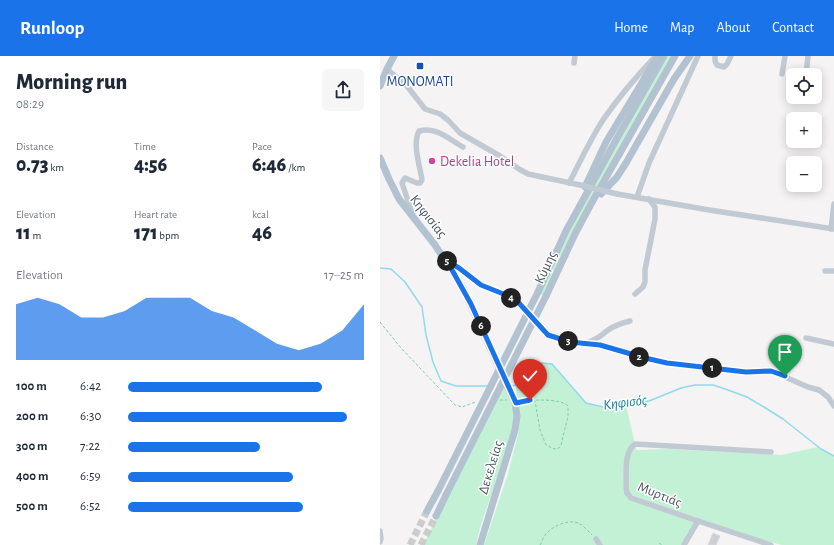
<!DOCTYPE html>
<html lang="en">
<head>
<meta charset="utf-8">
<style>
	body { margin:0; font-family:"Alegreya Sans",sans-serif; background:#f6f6f7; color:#1f2937; height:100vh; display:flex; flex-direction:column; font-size:15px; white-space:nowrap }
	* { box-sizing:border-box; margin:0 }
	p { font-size:13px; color:#747a83 }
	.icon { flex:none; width:22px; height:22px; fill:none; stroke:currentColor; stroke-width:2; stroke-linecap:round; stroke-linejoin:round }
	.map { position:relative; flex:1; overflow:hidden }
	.details { display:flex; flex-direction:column; background:#fff; width:380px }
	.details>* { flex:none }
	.controls { position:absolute; left:406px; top:12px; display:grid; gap:8px }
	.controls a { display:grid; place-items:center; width:36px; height:36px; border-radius:6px; background:#fff; box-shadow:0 2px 10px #0003; font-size:20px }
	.pin { position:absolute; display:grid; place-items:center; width:34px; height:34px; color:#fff; margin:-41px -17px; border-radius:50% 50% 50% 0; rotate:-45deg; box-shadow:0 0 4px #0007 }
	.pin .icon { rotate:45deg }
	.km { position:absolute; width:20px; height:20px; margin:-10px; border-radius:50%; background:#222; color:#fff; font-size:11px; line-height:20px; text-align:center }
	.round { display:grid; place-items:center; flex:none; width:42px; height:42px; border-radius:6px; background:#f6f6f7 }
	.head { display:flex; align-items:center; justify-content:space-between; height:68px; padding:0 16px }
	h1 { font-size:22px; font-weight:800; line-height:30px }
	.figures { display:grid; grid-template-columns:repeat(3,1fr); gap:6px; height:68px; padding:4px 16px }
	.figures div { display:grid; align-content:center }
	.figures b { font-size:20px; font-weight:800 }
	.figures small { font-size:11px; font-weight:400 }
	.figures p { font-size:11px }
	.chart { height:112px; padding:8px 16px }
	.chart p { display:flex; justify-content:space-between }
	.chart svg { width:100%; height:72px; margin-top:4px; fill:#1a73e8; opacity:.7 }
	ul { padding:0 16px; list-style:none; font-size:13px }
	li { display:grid; grid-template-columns:64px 48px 1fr; align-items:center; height:30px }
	li i { height:10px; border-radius:5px; background:#1a73e8 }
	header { display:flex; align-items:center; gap:24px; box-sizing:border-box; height:56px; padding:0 20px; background:#1a73e8; color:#fff }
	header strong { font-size:19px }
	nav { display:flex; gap:22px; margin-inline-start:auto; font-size:14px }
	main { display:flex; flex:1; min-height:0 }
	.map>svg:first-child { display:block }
	.green { fill:#c3f1d5 }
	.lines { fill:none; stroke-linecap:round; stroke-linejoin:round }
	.stream { stroke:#90daee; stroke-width:1.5 }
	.building { fill:#cdcfd5; stroke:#d7d9de }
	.major-tunnel { stroke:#caccce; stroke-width:7; stroke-dasharray:7 3.5; stroke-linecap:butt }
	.path { stroke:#7ad0a6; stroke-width:1; stroke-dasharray:3 2; stroke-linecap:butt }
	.minor { stroke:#c1cad2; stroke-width:5.5 }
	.major { stroke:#b3c2d1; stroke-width:7 }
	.minor-bridge { stroke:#c1cad2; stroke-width:5.5 }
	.major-bridge { stroke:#b3c2d1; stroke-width:7 }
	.route-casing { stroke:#fff; stroke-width:8 }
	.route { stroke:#1a73e8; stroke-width:5 }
	.transit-dot { fill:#1a4fb4; stroke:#fff; stroke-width:1.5 }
	.hotel-dot { fill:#d1479c; stroke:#fff; stroke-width:1.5 }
	.labels { text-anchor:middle; stroke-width:3; stroke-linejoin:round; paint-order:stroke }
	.transit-label { font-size:14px; fill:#164399; stroke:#fff }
	.hotel-label { font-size:14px; fill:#b23c85; stroke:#fff; text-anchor:start }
	.street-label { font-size:14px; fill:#4a5661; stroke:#fff }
	.water-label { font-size:15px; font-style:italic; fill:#0c7c9b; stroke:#fff }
</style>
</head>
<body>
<header>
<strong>Runloop</strong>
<nav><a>Home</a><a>Map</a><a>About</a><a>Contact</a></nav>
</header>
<main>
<section class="details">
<div class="head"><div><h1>Morning run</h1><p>08:29</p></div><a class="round"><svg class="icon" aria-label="share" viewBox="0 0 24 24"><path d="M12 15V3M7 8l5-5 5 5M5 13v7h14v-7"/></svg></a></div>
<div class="figures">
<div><p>Distance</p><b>0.73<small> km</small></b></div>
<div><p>Time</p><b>4:56</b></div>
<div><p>Pace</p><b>6:46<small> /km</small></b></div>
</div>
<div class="figures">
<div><p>Elevation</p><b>11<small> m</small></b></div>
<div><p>Heart rate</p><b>171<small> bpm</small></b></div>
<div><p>kcal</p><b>46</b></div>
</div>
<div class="chart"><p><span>Elevation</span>17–25 m</p>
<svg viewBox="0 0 160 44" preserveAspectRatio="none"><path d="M0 44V10L10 6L20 10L30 18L40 18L50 14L60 6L70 6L80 6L90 14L100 18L110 26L120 34L130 38L140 34L150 26L160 10V44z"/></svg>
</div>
<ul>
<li><b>100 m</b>6:42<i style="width:82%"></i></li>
<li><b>200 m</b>6:30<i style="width:93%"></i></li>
<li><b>300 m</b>7:22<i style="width:56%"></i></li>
<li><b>400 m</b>6:59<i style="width:70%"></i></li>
<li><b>500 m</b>6:52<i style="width:74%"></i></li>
</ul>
</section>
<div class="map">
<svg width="454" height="489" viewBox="0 0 454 489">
	<rect width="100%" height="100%" fill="#f5f3f3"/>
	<g class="green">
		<polygon points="288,0 292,0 208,147 163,239 160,238 189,177 239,84"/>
		<polygon points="152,306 172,308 206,347 223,351 246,349 256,393 257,394 289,393 401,399 438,391 454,399 454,489 402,489 316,466 304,489 104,489 128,418 139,374 139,351 136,339 136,329 146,320"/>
		<path d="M126 326C130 337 136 349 134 362 130 406 104 446 96 489H43Z"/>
	</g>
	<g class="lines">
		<g class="stream">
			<polyline points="0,212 11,213 25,226 42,251 46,279 53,306 61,325 76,330 109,330"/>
			<polyline points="131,330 136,329 146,320 152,306 172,308 206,347 223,351 246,349 269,345 301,332 315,329 333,329 348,334 367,341 384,351 403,363 441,393 454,400"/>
		</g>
	</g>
	<polygon class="building" points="333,477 340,480 336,489 328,489"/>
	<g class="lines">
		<g class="major-tunnel">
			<polyline points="30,489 47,455"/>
			<polyline points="41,489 56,460"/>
		</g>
		<g class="path">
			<polyline points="0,266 21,292 75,349 82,351 95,346"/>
			<polyline points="120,344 127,344"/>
			<path d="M141 345C153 344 180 342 188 350V360L181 389 179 392 174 393 166 389 160 374 155 345"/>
			<polyline points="279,487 282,489"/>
			<path d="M160 489C162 486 163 481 166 478 172 470 189 463 198 467 203 469 208 475 212 479"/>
		</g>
		<g class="minor">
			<polyline points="335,0 335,5 337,9 344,11 347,8 351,0"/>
			<polyline points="194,7 195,0"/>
			<polyline points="7,13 27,30 45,53 60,58 68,64 80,77 120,100 139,113 148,118 200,129"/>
			<polyline points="402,18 405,0"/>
			<polyline points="426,19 428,0"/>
			<path d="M189 127C200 106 210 84 223 64 238 42 256 21 274 2"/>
			<polyline points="237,138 329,154 454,173"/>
			<polyline points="257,141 269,107 318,0"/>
			<path d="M32 157 22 127 25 122 37 127H40L42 124C40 110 32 88 39 75 56 70 70 84 83 91"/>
			<polyline points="451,173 454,148"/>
			<polyline points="67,205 79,212 101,229 126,239 138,246 168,279 190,286 220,289 265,302 287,307 366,316 391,315 396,317 428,331 439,334 448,341 454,350"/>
			<polyline points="445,215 454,215"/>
			<polyline points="255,238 263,231 265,226 265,214 275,163 275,151 269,143"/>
			<polyline points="426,282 454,288"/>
			<path d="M209 286C218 283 222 279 228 274 235 269 242 267 250 265"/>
			<path d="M391 396 255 388C243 397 247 418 246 431L247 437 251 442 318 465 391 489"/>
			<polyline points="0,475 1,483 0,486"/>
			<polyline points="216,483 220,489"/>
			<polyline points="304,489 318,465"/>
		</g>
		<g class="major">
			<polyline points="0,30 7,13 14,0"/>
			<polyline points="0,102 9,123 19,143 55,189 83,232 135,347 137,360 135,374 100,489"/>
			<polyline points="205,131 226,86 278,0"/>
			<polyline points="221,138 237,121 246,107 294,23 310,0"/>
			<polyline points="158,236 186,175 236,84 284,0"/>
			<polyline points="166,240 195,178 211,148 295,0"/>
			<polyline points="47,455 58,435"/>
			<polyline points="56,460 66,439"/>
		</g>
		<polyline class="minor-bridge" points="200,129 237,138"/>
		<g class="major-bridge">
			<polyline points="58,435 158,236"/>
			<polyline points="66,439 166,240"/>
		</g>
	</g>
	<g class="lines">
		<defs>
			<polyline id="route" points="150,344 136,347 91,248 67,205 79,212 101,229 126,239 138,246 168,279 190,286 220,289 265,302 287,307 366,316 391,315 405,320"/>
		</defs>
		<use href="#route" class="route-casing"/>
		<use href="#route" class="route"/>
	</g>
	<rect class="transit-dot" x="36" y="6" width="8" height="8" rx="2"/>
	<circle class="hotel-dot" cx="52" cy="105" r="4"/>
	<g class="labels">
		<g class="transit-label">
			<text x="40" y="30">ΜΟΝΟΜΑΤΙ</text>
		</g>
		<g class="hotel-label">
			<text x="60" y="110">Dekelia Hotel</text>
		</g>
		<g class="street-label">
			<text transform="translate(49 160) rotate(52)" y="5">Κηφισίας</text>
			<text transform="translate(165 211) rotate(-65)" y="5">Κύμης</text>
			<text transform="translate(110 411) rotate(-73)" y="5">Δεκελείας</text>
			<text transform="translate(280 438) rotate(22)" y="5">Μυρτιάς</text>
		</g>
		<g class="water-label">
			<text transform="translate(245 346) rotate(-7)" y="5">Κηφισός</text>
		</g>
	</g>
</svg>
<div class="controls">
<a><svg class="icon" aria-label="locate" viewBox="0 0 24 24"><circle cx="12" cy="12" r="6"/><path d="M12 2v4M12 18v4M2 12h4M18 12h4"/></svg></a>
<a>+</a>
<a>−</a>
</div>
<div class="pin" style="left:405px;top:320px;background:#1e9e55"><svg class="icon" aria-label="arrive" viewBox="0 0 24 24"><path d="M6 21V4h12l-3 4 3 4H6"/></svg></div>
<div class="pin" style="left:150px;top:344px;background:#d93025"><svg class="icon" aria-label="check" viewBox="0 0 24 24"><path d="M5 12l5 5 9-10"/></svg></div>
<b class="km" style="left:332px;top:312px">1</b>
<b class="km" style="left:259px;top:301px">2</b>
<b class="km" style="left:188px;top:285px">3</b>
<b class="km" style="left:131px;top:242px">4</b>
<b class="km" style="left:67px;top:205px">5</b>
<b class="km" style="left:101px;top:270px">6</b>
</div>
</main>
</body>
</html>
